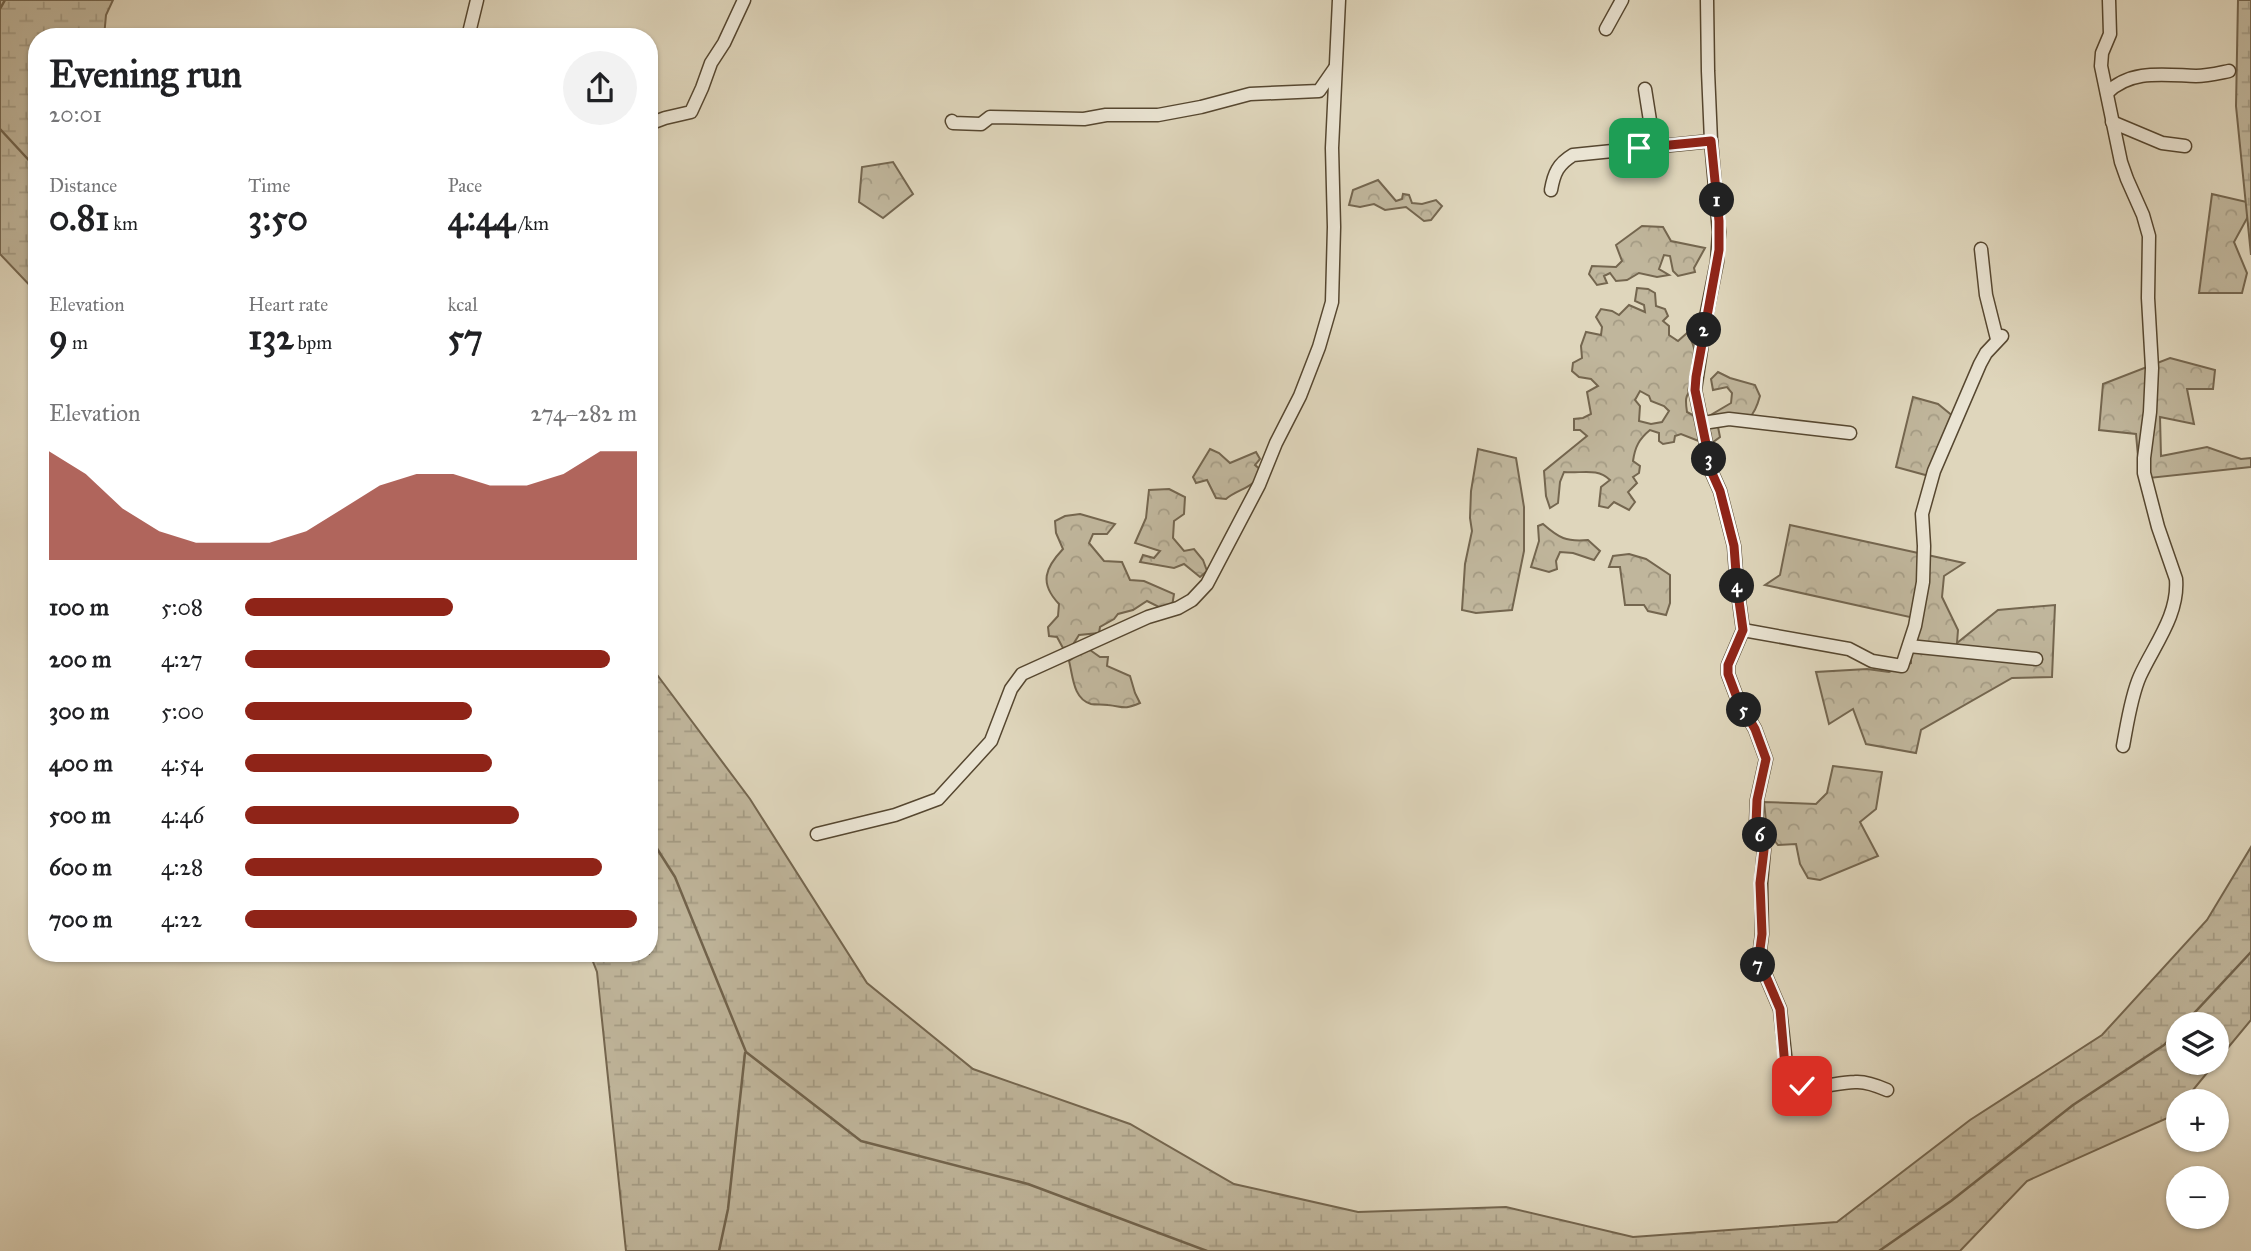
<!DOCTYPE html>
<html lang="en">
<head>
<meta charset="utf-8">
<style>
	body { margin:0; font-family:"IM FELL Great Primer",serif; background:#f2f2f2; color:#202124; height:100vh; display:flex; flex-direction:column; font-size:26px; white-space:nowrap }
	* { box-sizing:border-box; margin:0 }
	p { font-size:23px; color:#757577 }
	.icon { flex:none; width:38px; height:38px; fill:none; stroke:currentColor; stroke-width:2; stroke-linecap:round; stroke-linejoin:round }
	.map { position:relative; flex:1; overflow:hidden }
	.drawer { position:absolute; left:28px; top:28px; width:630px; height:934px; display:flex; flex-direction:column; background:#fff; border-radius:28px; box-shadow:0 2px 5px #0004 }
	.drawer>* { flex:none }
	.tools { position:absolute; left:2166px; top:1012px; display:grid; gap:14px }
	.tools a { display:grid; place-items:center; width:63px; height:63px; border-radius:50%; background:#fff; box-shadow:0 2px 5px #0004; font-size:35px }
	.pin { position:absolute; display:grid; place-items:center; width:60px; height:60px; color:#fff; margin:-30px; border-radius:14px; box-shadow:0 4px 10px #0006 }
	.km { position:absolute; width:35px; height:35px; margin:-18px; border-radius:50%; background:#222; color:#fff; font-size:19px; line-height:35px; text-align:center }
	.round { display:grid; place-items:center; flex:none; width:74px; height:74px; border-radius:37px; background:#f2f2f2 }
	.headline { display:flex; align-items:center; justify-content:space-between; height:119px; padding:0 21px }
	h1 { font-size:38px; font-weight:700; line-height:52px }
	.metrics { display:grid; grid-template-columns:repeat(3,1fr); gap:10px; height:119px; padding:7px 21px }
	.metrics div { display:grid; align-content:center }
	.metrics b { font-size:35px; font-weight:700 }
	.metrics small { font-size:19px; font-weight:400 }
	.metrics p { font-size:19px }
	.chart { height:196px; padding:14px 21px }
	.chart p { display:flex; justify-content:space-between }
	.chart svg { width:100%; height:126px; margin-top:7px; fill:#8f2418; opacity:.7 }
	ul { padding:0 21px; list-style:none; font-size:23px }
	li { display:grid; grid-template-columns:112px 84px 1fr; align-items:center; height:52px }
	li i { height:18px; border-radius:9px; background:#8f2418 }
	.map>svg:first-child { display:block }
	.forest { fill:url(#forest-crowns); stroke:#74664f; stroke-width:2; fill-rule:evenodd }
	.wetland { fill:url(#wetland-marsh); stroke:#74664f; stroke-width:2 }
	.lines { fill:none; stroke-linecap:round; stroke-linejoin:round }
	.stream { stroke:#71634c; stroke-width:2.5 }
	.minor-casing { stroke:#564730; stroke-width:15 }
	.minor { stroke:#eae4d3; stroke-width:12 }
	.route-casing { stroke:#fff; stroke-width:14 }
	.route { stroke:#8f2418; stroke-width:9 }
</style>
</head>
<body>
<div class="map">
<svg width="2251" height="1251" viewBox="0 0 2251 1251">
	<defs>
		<pattern id="forest-crowns" width="20" height="18" patternUnits="userSpaceOnUse" patternTransform="scale(1.75)"><rect width="20" height="18" fill="#c0b69c"/><path d="M2 6a3 3 0 1 1 6 0M12 15a3 3 0 1 1 6 0" fill="none" stroke="#a59c85"/></pattern>
		<pattern id="wetland-marsh" width="20" height="14" patternUnits="userSpaceOnUse" patternTransform="scale(1.75)"><rect width="20" height="14" fill="#c0b69c"/><path d="M1 5h8M5 5V1M11 12h8M15 12V8" fill="none" stroke="#a59c85"/></pattern>
	</defs>
	<rect width="100%" height="100%" fill="#dfd6bc"/>
	<filter id="stains"><feTurbulence type="fractalNoise" baseFrequency=".00286" numOctaves="4"/><feColorMatrix values="0 0 0 0 .2 0 0 0 0 .09 0 0 0 0 .02 0 0 0 .5 -.17"/></filter>
	<radialGradient id="worn" r=".72"><stop offset=".6" stop-color="#630" stop-opacity="0"/><stop offset="1" stop-color="#630" stop-opacity=".3"/></radialGradient>
	<g class="forest">
		<polygon points="893,162 913,194 883,218 859,202 862,167"/>
		<polygon points="1378,180 1396,201 1402,199 1403,194 1409,195 1412,203 1422,204 1436,200 1442,206 1431,220 1424,221 1406,207 1385,210 1374,204 1360,207 1349,205 1353,190"/>
		<polygon points="2212,194 2251,203 2251,211 2234,242 2247,273 2242,293 2199,293"/>
		<polygon points="1642,226 1663,227 1671,241 1705,248 1694,268 1695,272 1678,276 1673,271 1670,256 1664,255 1659,269 1669,275 1657,277 1639,273 1627,280 1616,281 1610,273 1604,276 1607,283 1597,285 1589,274 1592,266 1616,267 1622,261 1616,245"/>
		<path d="M1637 288 1648 289 1655 293 1656 306 1665 309 1668 316 1663 321 1669 326V335L1678 341 1687 333C1696 346 1699 365 1694 381 1688 398 1684 392 1687 412L1702 420 1731 403 1732 393 1727 387 1713 390 1711 379 1718 372 1730 378 1755 385 1760 396C1752 425 1744 421 1718 427L1720 437 1709 445 1681 434 1675 436 1674 442 1663 444 1659 441V433L1650 430C1639 439 1635 447 1633 461L1640 466 1639 473 1633 477 1637 483 1628 492 1635 502 1629 510 1614 502 1608 508 1599 506 1601 487 1610 480C1597 467 1580 474 1564 472L1560 482 1558 503 1550 508 1546 496 1544 471 1587 436 1580 430H1574V419L1583 418 1591 414 1587 392 1598 386 1591 379 1579 377 1572 371 1573 363 1582 358 1581 346 1586 332 1601 335 1602 327 1596 317 1601 309 1612 311 1619 315 1629 305 1645 312 1644 305 1635 301ZM1640 391 1649 396 1651 401 1664 406 1669 411 1662 422 1651 424 1639 421 1640 406 1635 400Z"/>
		<polygon points="2170,358 2215,370 2213,389 2187,389 2194,424 2160,417 2161,456 2207,447 2241,459 2251,458 2251,467 2140,479 2136,434 2099,430 2103,384"/>
		<polygon points="1913,397 1938,404 1954,417 1929,476 1896,467"/>
		<path d="M1210 449 1219 453 1230 463 1256 452 1260 459 1255 465 1261 470C1257 488 1239 488 1226 499L1216 498 1207 480 1196 483 1193 477Z"/>
		<polygon points="1478,449 1516,458 1524,507 1524,551 1512,610 1476,613 1462,610 1465,564 1472,531 1470,518 1471,491"/>
		<polygon points="1169,489 1185,497 1184,514 1174,521 1173,538 1184,551 1194,549 1203,560 1207,571 1200,577 1184,564 1174,568 1140,562 1143,555 1154,558 1160,551 1135,543 1146,518 1149,490"/>
		<path d="M1080 514 1115 524 1107 534H1093L1089 543 1104 561 1122 562 1130 580 1144 581 1174 594 1172 606 1159 607 1147 601 1133 610 1118 614 1114 619 1100 627 1099 633 1079 635 1072 646 1063 648 1057 637 1049 636 1048 627 1058 616 1059 604C1039 583 1045 568 1063 549L1056 533 1055 521 1065 516Z"/>
		<path d="M1543 524C1559 538 1566 542 1588 540L1600 551 1594 560 1573 553 1560 552 1556 561 1557 569 1549 572 1531 567 1539 541 1538 526Z"/>
		<polygon points="1790,525 1964,563 1944,576 1942,597 1958,630 1957,643 1998,610 2055,605 2052,677 2012,678 1921,730 1916,753 1866,744 1853,709 1829,724 1816,672 1867,669 1889,672 1911,663 1910,617 1765,585 1780,575"/>
		<polygon points="1629,554 1646,559 1670,575 1670,603 1666,615 1648,611 1644,605 1625,605 1620,567 1609,567 1613,556"/>
		<path d="M1090 650 1100 657H1108L1107 666 1130 676 1135 693 1140 703C1123 710 1125 707 1108 705 1103 704 1096 705 1091 704 1073 699 1073 676 1069 661L1082 651Z"/>
		<polygon points="1833,766 1882,772 1876,809 1860,822 1878,856 1820,880 1808,878 1800,864 1796,844 1778,845 1767,831 1764,802 1816,804 1827,793"/>
	</g>
	<g class="wetland">
		<polygon points="0,0 113,0 106,15 104,37 37,37 37,293 0,254"/>
		<polygon points="2238,0 2251,0 2251,255 2236,106"/>
		<polygon points="649,664 750,799 867,983 973,1069 1130,1124 1234,1184 1358,1212 1506,1207 1633,1237 1837,1222 1970,1120 2102,1035 2207,920 2251,847 2251,1020 2217,1061 2217,1024 2179,1024 2179,1062 2216,1062 2184,1101 2179,1101 2179,1107 2172,1116 2027,1181 1960,1251 626,1251 597,972 590,954 649,954"/>
	</g>
	<g class="lines">
		<g class="stream">
			<polyline points="0,9 5,0"/>
			<polyline points="0,129 37,169"/>
			<polyline points="649,836 675,877 746,1052 861,1141 1028,1184 1207,1251"/>
			<polyline points="2184,1024 2251,952"/>
			<polyline points="719,1251 728,1209 745,1053"/>
			<polyline points="1879,1251 1951,1201 2073,1105 2164,1045 2179,1029"/>
		</g>
		<defs>
			<g id="minor">
				<path d="M1707 0 1708 71 1711 141 1719 232 1717 262 1706 317 1695 390 1712 473 1720 491 1734 546 1737 586 1743 630 1728 665V674L1737 698 1755 729 1766 759 1757 800 1756 824 1764 850 1761 883 1762 934 1757 973 1765 974 1780 1009 1788 1082C1809 1094 1833 1082 1855 1082 1866 1081 1878 1086 1887 1090"/>
				<path d="M2109 0 2110 34 2102 53 2101 66 2121 162 2127 179 2143 215 2149 236 2148 298 2152 368 2150 412 2144 458V473L2158 527 2176 579C2179 615 2154 645 2140 676 2131 696 2127 725 2123 746"/>
				<polyline points="1606,29 1622,0"/>
				<polyline points="468,37 477,0"/>
				<polyline points="1645,89 1654,146"/>
				<path d="M2107 93C2131 69 2164 75 2196 76 2207 76 2219 73 2229 71"/>
				<polyline points="952,121 953,123 981,124 990,117 1084,119 1106,115 1158,115 1201,107 1250,94 1319,91 1335,68"/>
				<polyline points="2112,122 2162,143 2185,146"/>
				<polyline points="649,124 665,118 691,112 702,88 711,63 724,43 744,0"/>
				<path d="M1551 190C1554 173 1558 164 1573 155L1711 141"/>
				<polyline points="1981,249 1986,295 1997,339"/>
				<polyline points="1703,423 1729,419 1850,433"/>
				<polyline points="1743,630 1849,649 1872,661 1902,666 1915,626 1923,582 1924,546 1922,514 1934,471 1980,364 1986,353 2002,336"/>
				<polyline points="1909,646 2036,659"/>
				<polyline points="817,834 895,815 938,799 991,741 1011,689 1022,674 1148,617 1178,608 1192,600 1207,584 1259,485 1276,443 1300,396 1319,347 1332,302 1334,227 1332,148 1339,0"/>
			</g>
		</defs>
		<use href="#minor" class="minor-casing"/>
		<use href="#minor" class="minor"/>
	</g>
	<g class="lines">
		<defs>
			<polyline id="route" points="1639,148 1711,141 1719,221 1719,250 1696,377 1695,390 1712,473 1720,491 1734,546 1737,586 1743,630 1728,665 1728,674 1737,698 1755,729 1766,759 1757,800 1756,824 1764,850 1760,883 1762,934 1757,972 1765,974 1780,1009 1786,1078 1788,1082 1802,1086"/>
		</defs>
		<use href="#route" class="route-casing"/>
		<use href="#route" class="route"/>
	</g>
	<rect width="100%" height="100%" filter="url(#stains)"/>
	<rect width="100%" height="100%" fill="url(#worn)"/>
</svg>
<div class="tools">
<a><svg class="icon" aria-label="layers" viewBox="0 0 24 24"><path d="M12 4l9 5-9 5-9-5zM3 14l9 5 9-5"/></svg></a>
<a>+</a>
<a>−</a>
</div>
<div class="pin" style="left:1639px;top:148px;background:#1e9e55"><svg class="icon" aria-label="arrive" viewBox="0 0 24 24"><path d="M6 21V4h12l-3 4 3 4H6"/></svg></div>
<div class="pin" style="left:1802px;top:1086px;background:#d93025"><svg class="icon" aria-label="check" viewBox="0 0 24 24"><path d="M5 12l5 5 9-10"/></svg></div>
<b class="km" style="left:1717px;top:200px">1</b>
<b class="km" style="left:1704px;top:330px">2</b>
<b class="km" style="left:1709px;top:459px">3</b>
<b class="km" style="left:1737px;top:586px">4</b>
<b class="km" style="left:1744px;top:710px">5</b>
<b class="km" style="left:1760px;top:835px">6</b>
<b class="km" style="left:1758px;top:965px">7</b>
<section class="drawer">
<div class="headline"><div><h1>Evening run</h1><p>20:01</p></div><a class="round"><svg class="icon" aria-label="share" viewBox="0 0 24 24"><path d="M12 15V3M7 8l5-5 5 5M5 13v7h14v-7"/></svg></a></div>
<div class="metrics">
<div><p>Distance</p><b>0.81<small> km</small></b></div>
<div><p>Time</p><b>3:50</b></div>
<div><p>Pace</p><b>4:44<small> /km</small></b></div>
</div>
<div class="metrics">
<div><p>Elevation</p><b>9<small> m</small></b></div>
<div><p>Heart rate</p><b>132<small> bpm</small></b></div>
<div><p>kcal</p><b>57</b></div>
</div>
<div class="chart"><p><span>Elevation</span>274–282 m</p>
<svg viewBox="0 0 160 44" preserveAspectRatio="none"><path d="M0 44V6L10 14L20 26L30 34L40 38L50 38L60 38L70 34L80 26L90 18L100 14L110 14L120 18L130 18L140 14L150 6L160 6V44z"/></svg>
</div>
<ul>
<li><b>100 m</b>5:08<i style="width:53%"></i></li>
<li><b>200 m</b>4:27<i style="width:93%"></i></li>
<li><b>300 m</b>5:00<i style="width:58%"></i></li>
<li><b>400 m</b>4:54<i style="width:63%"></i></li>
<li><b>500 m</b>4:46<i style="width:70%"></i></li>
<li><b>600 m</b>4:28<i style="width:91%"></i></li>
<li><b>700 m</b>4:22<i style="width:100%"></i></li>
</ul>
</section>
</div>
</body>
</html>
